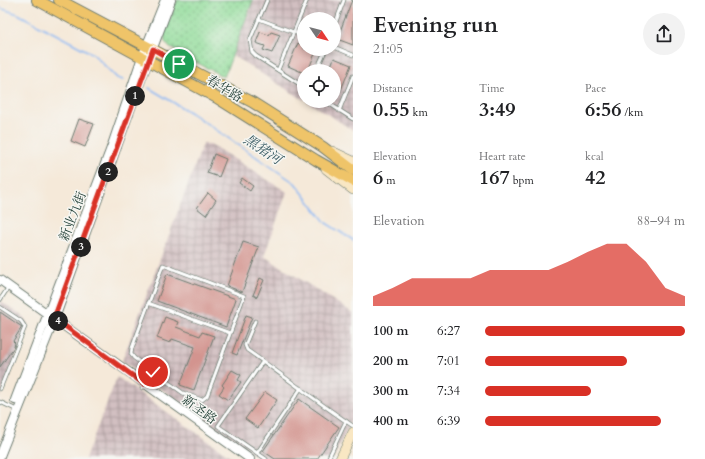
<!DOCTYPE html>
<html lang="en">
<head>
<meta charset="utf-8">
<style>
	body { margin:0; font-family:Cardo,"Noto Serif SC",serif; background:#f2f2f2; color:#202124; height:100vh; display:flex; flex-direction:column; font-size:15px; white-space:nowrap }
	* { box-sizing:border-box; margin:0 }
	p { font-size:13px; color:#757577 }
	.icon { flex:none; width:22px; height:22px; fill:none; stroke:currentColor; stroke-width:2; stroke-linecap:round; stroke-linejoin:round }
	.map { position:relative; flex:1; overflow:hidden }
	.panel { display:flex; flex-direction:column; background:#fff; width:352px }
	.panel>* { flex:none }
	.needle { width:26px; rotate:125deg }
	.fabs { position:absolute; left:297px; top:12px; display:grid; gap:8px }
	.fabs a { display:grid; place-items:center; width:44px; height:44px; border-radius:50%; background:#fff; box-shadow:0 2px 6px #0003; font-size:20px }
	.pin { position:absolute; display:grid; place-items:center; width:34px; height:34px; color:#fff; margin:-17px; border:2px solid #fff; border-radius:50%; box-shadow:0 1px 4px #0007 }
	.km { position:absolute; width:20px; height:20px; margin:-10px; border-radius:50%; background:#222; color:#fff; font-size:11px; line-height:20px; text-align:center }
	.round { display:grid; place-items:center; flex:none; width:42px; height:42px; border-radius:21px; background:#f2f2f2 }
	.summary { display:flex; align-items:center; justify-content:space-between; height:68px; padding:0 20px }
	h1 { font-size:22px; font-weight:600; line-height:30px }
	.metrics { display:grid; grid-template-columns:repeat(3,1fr); gap:6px; height:68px; padding:4px 20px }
	.metrics div { display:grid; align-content:center }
	.metrics b { font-size:20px; font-weight:600 }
	.metrics small { font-size:11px; font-weight:400 }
	.metrics p { font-size:11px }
	.chart { height:112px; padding:8px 20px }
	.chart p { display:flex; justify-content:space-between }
	.chart svg { width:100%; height:72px; margin-top:4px; fill:#d93025; opacity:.7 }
	ul { padding:0 20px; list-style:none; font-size:13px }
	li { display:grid; grid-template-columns:64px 48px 1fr; align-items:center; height:30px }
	li i { height:10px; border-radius:5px; background:#d93025 }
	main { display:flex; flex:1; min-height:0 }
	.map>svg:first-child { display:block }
	.industrial { fill:url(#industrial-grid); fill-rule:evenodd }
	.park { fill:url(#park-dots); stroke:#578c66 }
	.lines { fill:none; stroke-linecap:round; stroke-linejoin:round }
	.stream { stroke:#89b8f4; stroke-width:1.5 }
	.building { fill:#d3948f }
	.service-casing { stroke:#6a796e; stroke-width:4.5 }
	.tertiary-casing { stroke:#6a796e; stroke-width:10 }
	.secondary-casing { stroke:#6a796e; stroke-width:10 }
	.primary-casing { stroke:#6a796e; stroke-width:12 }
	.service { stroke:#fff; stroke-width:3 }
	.tertiary { stroke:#fff; stroke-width:8 }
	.secondary { stroke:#f9e7c3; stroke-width:9 }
	.primary { stroke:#efc469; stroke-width:10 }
	.route-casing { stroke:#fff; stroke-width:8 }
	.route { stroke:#d93025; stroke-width:5 }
	.labels { text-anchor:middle; stroke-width:3; stroke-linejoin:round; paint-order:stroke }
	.street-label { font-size:13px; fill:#1f3d34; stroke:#f6f6f2 }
	.water-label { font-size:14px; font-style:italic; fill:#3a5c64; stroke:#f6f6f2 }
</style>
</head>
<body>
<main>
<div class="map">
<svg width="353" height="459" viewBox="0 0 353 459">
	<defs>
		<pattern id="industrial-grid" width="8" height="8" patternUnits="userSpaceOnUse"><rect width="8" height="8" fill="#d2bfc1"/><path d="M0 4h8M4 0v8" fill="none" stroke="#aa9c9e"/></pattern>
		<pattern id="park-dots" width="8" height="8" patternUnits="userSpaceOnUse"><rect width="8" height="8" fill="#8fdb98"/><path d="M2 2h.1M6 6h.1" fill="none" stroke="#74b37d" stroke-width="1.8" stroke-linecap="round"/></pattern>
	</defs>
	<rect width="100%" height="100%" fill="#f6f6f2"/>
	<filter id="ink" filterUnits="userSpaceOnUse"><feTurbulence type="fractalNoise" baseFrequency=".025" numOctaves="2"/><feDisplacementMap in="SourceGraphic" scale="8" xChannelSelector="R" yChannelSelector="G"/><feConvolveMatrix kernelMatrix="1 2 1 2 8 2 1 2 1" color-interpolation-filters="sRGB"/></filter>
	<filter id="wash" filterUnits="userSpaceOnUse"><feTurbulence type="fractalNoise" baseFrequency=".012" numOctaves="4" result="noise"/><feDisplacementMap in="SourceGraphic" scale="16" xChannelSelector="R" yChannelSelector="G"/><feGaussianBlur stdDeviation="0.9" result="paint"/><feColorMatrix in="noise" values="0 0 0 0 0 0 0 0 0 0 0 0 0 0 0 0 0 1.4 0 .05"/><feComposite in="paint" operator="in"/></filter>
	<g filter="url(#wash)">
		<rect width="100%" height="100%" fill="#f5e9d9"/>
		<g class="industrial">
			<path d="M253 0H353V130L306 101H334V71H304V100L232 55ZM304 19H334V49H304Z"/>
			<polygon points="203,144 210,144 287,192 264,256 353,313 353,417 333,459 260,459 122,361"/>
			<polygon points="0,301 22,315 27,322 27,327 0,398"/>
			<polygon points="117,377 234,459 85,459"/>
		</g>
		<polygon class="park" points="177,0 253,0 224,77 192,60 188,54 170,48 165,42 164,35"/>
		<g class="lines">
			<g class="stream">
				<polyline points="0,8 18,14 93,54 117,78 123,80"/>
				<polyline points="149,88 191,113 295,183 326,223 353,240"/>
			</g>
		</g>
		<g id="blocks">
			<g class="building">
				<polygon points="352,0 353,0 353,45 337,39"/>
				<polygon points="260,32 269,35 271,32 280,35 272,53 263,50 265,46 256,43"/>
				<polygon points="298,43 304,46 304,49 312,49 316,51 308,71 304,71 304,73 288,66"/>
				<polygon points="334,58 351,65 341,90 334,87 334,71 329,71"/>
				<polygon points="79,119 94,124 85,147 71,141"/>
				<polygon points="214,154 226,159 219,177 207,173"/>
				<polygon points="242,178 253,186 250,191 239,183"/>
				<polygon points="208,193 216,200 206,215 197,208"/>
				<polygon points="243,242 259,247 242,292 227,286"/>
				<polygon points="167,274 236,299 226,327 157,301"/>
				<polygon points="260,278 264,280 257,297 253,295"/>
				<polygon points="0,312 22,327 13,341 15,343 14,347 0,367"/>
				<polygon points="246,315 252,317 237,355 232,353"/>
				<polygon points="165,317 178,322 176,327 200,336 202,332 214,336 194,390 180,385 195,347 172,339 170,343 157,338"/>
				<polygon points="232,370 241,375 238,380 241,382 228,400 219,394 224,387 222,385"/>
				<polygon points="265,392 277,400 258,428 245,419"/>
				<polygon points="299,399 339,427 317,459 275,459 263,451"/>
			</g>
		</g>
	</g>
	<g filter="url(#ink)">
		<use href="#blocks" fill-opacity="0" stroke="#6a796e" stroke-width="1"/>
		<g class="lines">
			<defs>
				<g id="service">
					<polyline points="267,0 250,40 252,52 256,56 304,87"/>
					<polyline points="259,19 304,36"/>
					<polyline points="334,27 344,0"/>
					<polyline points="334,47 353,55"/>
					<polyline points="278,70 307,0"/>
					<polyline points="316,71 326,49"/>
					<polyline points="325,101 353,119"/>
					<polyline points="339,111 353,76"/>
					<polygon points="163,265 244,296 207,396 202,400 183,393 134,358 131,354 132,348"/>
					<polyline points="0,300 8,288"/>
					<polyline points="148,303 230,333"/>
					<polyline points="0,307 21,321 25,327 0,389"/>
					<path d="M255 321 245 345 247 350C283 375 317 402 353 426"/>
					<polyline points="263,361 218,426 266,459"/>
					<polyline points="142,388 153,372"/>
					<polyline points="0,402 17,410"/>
					<polyline points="257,453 301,388"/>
					<polyline points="328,459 346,421"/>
				</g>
				<g id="tertiary">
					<polyline points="0,280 250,459"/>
					<polyline points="15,400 111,148 142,57 165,0"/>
					<polyline points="0,456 55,318 142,77 171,0"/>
				</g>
				<g id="secondary">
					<polyline points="332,151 353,161"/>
					<polyline points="326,169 353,190"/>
					<polyline points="340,459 353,432"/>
				</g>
				<g id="primary">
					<polyline points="37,0 217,98 316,160 353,181"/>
					<polyline points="59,0 252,102 323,147 353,170"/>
				</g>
			</defs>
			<use href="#service" class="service-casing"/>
			<use href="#tertiary" class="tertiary-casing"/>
			<use href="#secondary" class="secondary-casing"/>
			<use href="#primary" class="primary-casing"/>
			<use href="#service" class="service"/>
			<use href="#tertiary" class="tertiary"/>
			<use href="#secondary" class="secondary"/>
			<use href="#primary" class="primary"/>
		</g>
	</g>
	<g class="lines" filter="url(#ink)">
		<defs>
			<polyline id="route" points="153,372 144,384 54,318 153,49 179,64"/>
		</defs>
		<use href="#route" class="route-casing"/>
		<use href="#route" class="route"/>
	</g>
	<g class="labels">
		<g class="street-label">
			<text transform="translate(225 88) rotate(31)" y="5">春华路</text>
			<text transform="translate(72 216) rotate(-69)" y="5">新业九街</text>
			<text transform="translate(200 409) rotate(36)" y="5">新圣路</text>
		</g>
		<g class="water-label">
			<text transform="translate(263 149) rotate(34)" y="5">黑猪河</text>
		</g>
	</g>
</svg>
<div class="fabs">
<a><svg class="needle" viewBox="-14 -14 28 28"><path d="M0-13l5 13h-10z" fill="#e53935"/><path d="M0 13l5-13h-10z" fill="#757577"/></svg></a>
<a><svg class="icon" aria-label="locate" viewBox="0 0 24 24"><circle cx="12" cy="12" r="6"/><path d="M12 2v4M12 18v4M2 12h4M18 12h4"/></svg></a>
</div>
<div class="pin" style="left:179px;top:64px;background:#1e9e55"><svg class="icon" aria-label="arrive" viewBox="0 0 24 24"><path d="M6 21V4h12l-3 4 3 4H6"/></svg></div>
<div class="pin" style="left:153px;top:372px;background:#d93025"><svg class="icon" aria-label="check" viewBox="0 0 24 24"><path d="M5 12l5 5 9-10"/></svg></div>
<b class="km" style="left:135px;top:96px">1</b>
<b class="km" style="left:108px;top:172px">2</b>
<b class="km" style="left:81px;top:247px">3</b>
<b class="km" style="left:58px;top:321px">4</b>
</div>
<section class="panel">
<div class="summary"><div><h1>Evening run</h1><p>21:05</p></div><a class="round"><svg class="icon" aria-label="share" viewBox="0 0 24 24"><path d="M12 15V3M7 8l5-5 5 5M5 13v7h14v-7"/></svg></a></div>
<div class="metrics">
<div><p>Distance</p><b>0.55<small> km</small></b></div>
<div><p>Time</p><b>3:49</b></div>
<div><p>Pace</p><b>6:56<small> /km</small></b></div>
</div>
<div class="metrics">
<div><p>Elevation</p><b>6<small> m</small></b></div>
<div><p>Heart rate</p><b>167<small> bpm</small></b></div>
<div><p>kcal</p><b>42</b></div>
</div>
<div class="chart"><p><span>Elevation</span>88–94 m</p>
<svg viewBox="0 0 160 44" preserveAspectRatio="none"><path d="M0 44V38L10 33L20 27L30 27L40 27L50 27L60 22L70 22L80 22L90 22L100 17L110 11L120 6L130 6L140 17L150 33L160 38V44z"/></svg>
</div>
<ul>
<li><b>100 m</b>6:27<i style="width:100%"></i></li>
<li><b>200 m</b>7:01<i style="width:71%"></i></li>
<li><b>300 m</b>7:34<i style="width:53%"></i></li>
<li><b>400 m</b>6:39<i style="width:88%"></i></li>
</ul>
</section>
</main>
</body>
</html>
